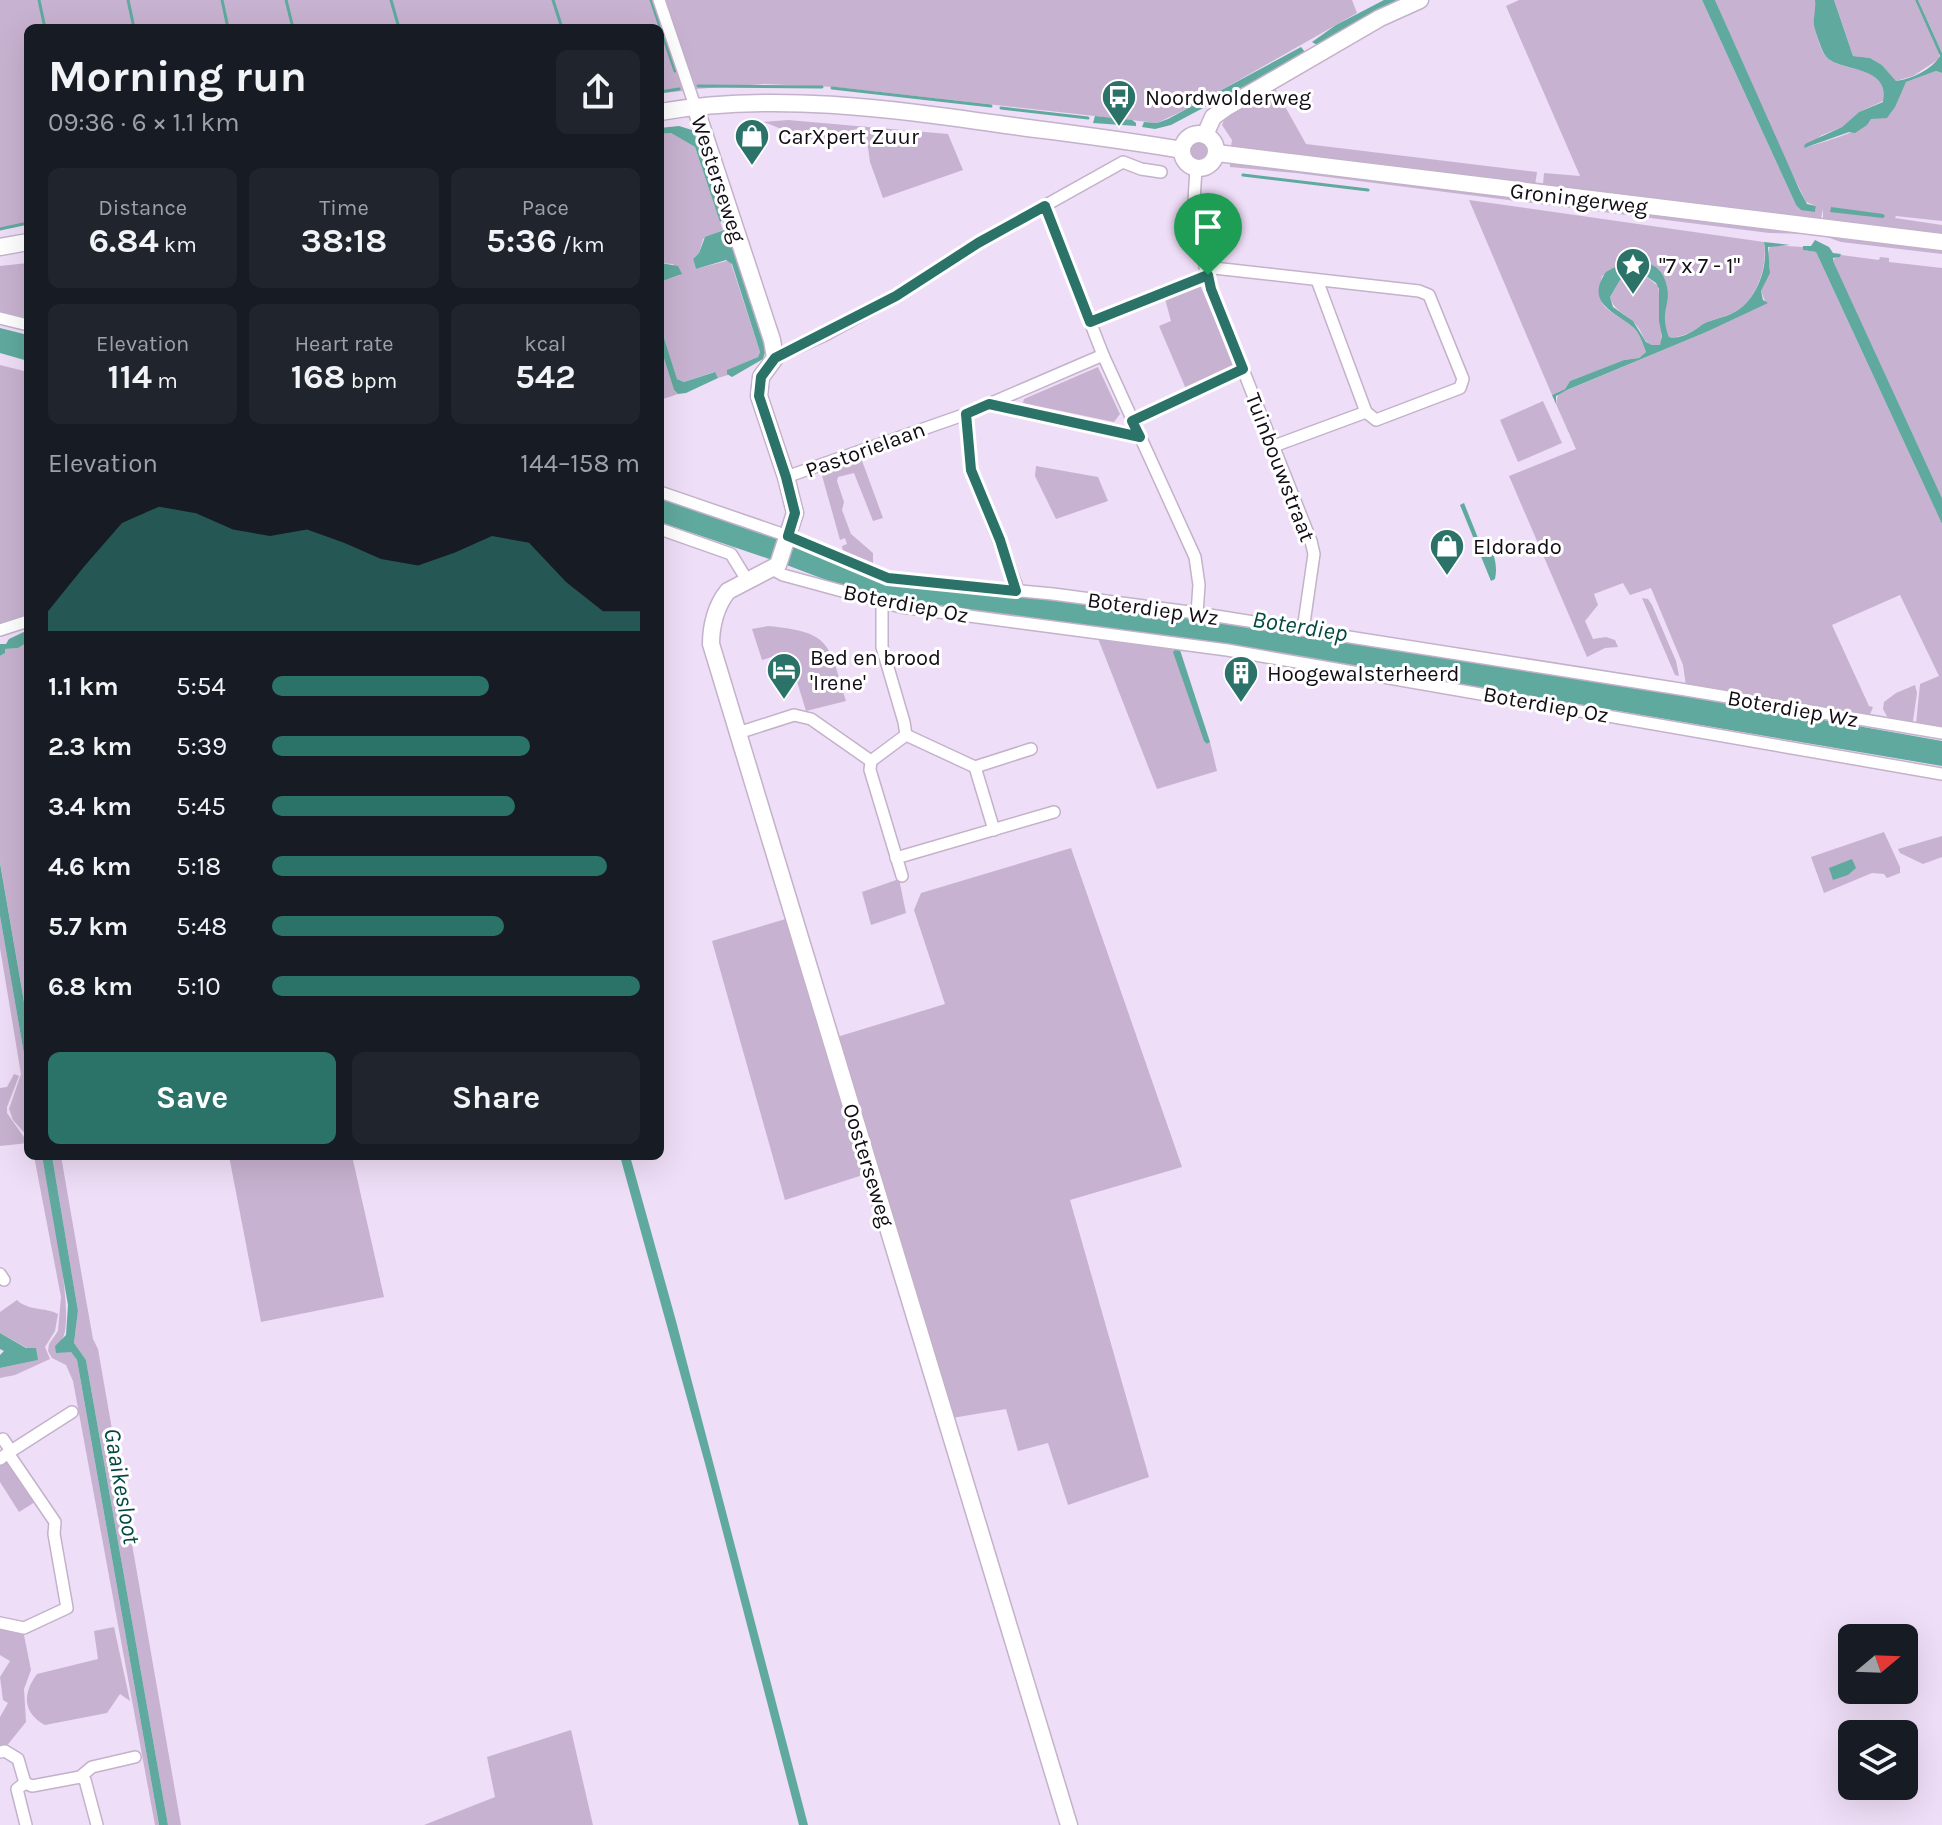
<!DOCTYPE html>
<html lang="en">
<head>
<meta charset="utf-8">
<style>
	body { margin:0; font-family:Karla,sans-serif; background:#20242c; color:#f1f3f6; height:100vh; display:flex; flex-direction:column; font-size:30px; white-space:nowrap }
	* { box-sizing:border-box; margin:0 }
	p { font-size:26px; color:#9ea1a6 }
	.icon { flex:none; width:44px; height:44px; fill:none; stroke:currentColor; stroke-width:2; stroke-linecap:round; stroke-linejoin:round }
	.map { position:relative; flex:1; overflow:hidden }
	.sheet { position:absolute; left:24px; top:24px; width:640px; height:1136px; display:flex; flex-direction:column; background:#171b24; border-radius:12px; box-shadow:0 8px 32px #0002 }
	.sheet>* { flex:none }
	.needle { width:52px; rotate:71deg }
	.controls { position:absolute; left:1838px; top:1624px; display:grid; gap:16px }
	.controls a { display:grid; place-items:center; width:80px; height:80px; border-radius:12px; background:#171b24; box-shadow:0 8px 32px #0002; font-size:40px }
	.pin { position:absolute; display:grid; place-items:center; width:68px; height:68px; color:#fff; margin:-82px -34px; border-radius:50% 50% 50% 0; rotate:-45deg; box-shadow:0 0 8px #0007 }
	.pin .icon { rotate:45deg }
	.round { display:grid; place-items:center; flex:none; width:84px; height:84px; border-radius:12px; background:#20242c }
	.summary { display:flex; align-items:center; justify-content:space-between; height:136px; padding:0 24px }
	h1 { font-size:44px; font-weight:700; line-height:60px }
	.metrics { display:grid; grid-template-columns:repeat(3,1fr); gap:12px; height:136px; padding:8px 24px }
	.metrics div { display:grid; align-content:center; border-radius:12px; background:#20242c; text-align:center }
	.metrics b { font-size:34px; font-weight:700 }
	.metrics small { font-size:22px; font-weight:400 }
	.metrics p { font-size:22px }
	.chart { height:224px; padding:16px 24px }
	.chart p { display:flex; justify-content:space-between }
	.chart svg { width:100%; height:144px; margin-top:8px; fill:#2b7269; opacity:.7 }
	.primary-button { display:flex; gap:16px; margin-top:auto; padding:16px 24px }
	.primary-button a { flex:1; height:92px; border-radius:12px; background:#2b7269; color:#fff; font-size:32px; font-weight:700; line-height:92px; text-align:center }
	.primary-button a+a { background:#20242c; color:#f1f3f6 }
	ul { padding:0 24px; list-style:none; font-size:26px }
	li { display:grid; grid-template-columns:128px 96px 1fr; align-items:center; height:60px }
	li i { height:20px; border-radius:10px; background:#2b7269 }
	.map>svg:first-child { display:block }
	.green { fill:#c8b2d1 }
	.water { fill:#60a99e; fill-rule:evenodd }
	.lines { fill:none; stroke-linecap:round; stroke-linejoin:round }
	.stream { stroke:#60a99e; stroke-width:3 }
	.street-casing { stroke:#c3b2ca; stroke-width:14 }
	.secondary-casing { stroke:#c3b2ca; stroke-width:19 }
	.street { stroke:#fff; stroke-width:11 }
	.secondary { stroke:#fff; stroke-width:16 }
	.route-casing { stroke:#fff; stroke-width:16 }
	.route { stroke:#2b7269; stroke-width:10 }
	.labels { text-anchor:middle; stroke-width:6; stroke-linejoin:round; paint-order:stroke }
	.poi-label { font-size:22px; fill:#120c14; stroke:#fff; text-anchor:start }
	.street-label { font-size:22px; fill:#120c14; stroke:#fff }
	.water-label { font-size:24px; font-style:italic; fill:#024841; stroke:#fff }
</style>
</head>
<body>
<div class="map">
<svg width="1942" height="1825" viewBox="0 0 1942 1825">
	<rect width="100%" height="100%" fill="#efdef7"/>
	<g class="green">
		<polygon points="0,0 656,0 680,75 683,91 660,93 660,28 28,28 28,224 0,230"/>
		<polygon points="665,0 1352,0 1357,13 1197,104 1157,123 835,87 764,84 696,89"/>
		<path d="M1519 0H1702L1796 205 1815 212 1816 206 1806 202 1778 145 1715 0H1815C1816 8 1815 11 1814 19 1814 27 1820 49 1825 55 1837 74 1890 62 1883 101L1859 112 1842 127 1822 135 1807 147C1823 142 1862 132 1870 119L1890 114 1906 82 1936 71 1942 73V221L1896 216 1895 218 1942 225V237L1823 223V209L1820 223 1543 185 1544 173 1580 176 1506 6Z"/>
		<polygon points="1834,0 1915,0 1939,53 1939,59 1913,76 1896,81 1882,65 1870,58 1853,56"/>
		<polygon points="1918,0 1942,0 1942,53"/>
		<polygon points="1273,85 1306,144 1537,172 1535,185 1231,146 1232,140 1222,125 1228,110"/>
		<path d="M788 120 948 134 963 170 883 198 870 162 865 126C851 130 837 137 823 139 805 142 780 127 763 122Z"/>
		<polygon points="671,133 695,147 723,230 703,239 699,253 693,259 696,269 730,260 760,352 758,357 728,370 728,375 718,378 714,372 684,382 677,379 660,325 660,282 680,275 673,264 660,263 660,134"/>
		<circle cx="1200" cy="151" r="12"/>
		<polygon points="1230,162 1818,234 1769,233 1296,173 1230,167"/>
		<path d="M1469 200 1764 242C1768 266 1757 301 1733 313 1724 318 1711 319 1703 324 1694 331 1680 339 1669 337L1663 321 1660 271 1643 261 1602 276C1593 312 1613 309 1634 328 1640 334 1643 344 1646 352L1639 358 1624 360 1570 381 1565 389 1552 395Z"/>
		<polygon points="1821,235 1942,246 1942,254 1841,242"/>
		<polygon points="1770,245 1803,247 1803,250 1816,252 1942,524 1942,729 1916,724 1920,684 1939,676 1900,595 1832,625 1869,706 1873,707 1869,717 1686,686 1683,665 1651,588 1630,595 1623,583 1594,594 1598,605 1585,621 1593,639 1606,637 1615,640 1618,647 1605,648 1587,657 1509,476 1576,449 1556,404 1558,394 1704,333 1765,301 1761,291 1770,269 1768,255"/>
		<polygon points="1841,255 1879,260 1880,257 1889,258 1889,262 1942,268 1942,498 1832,260"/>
		<polygon points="28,263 28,318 0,311 0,266"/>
		<path d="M1643 274 1658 286C1660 296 1663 337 1661 345 1655 345 1652 346 1648 343 1643 339 1641 330 1637 326 1628 314 1614 312 1610 297L1620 280Z"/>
		<polygon points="1200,285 1235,367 1186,389 1159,326 1171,321 1165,299"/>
		<polygon points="660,346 674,390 678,394 660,400"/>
		<polygon points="0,365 28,372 28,618 0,625"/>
		<polygon points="1098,367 1120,414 1114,422 1023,403 1024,399"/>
		<polygon points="1543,401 1562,443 1518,462 1500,420"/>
		<polygon points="861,458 883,518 873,521 854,473 838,477 837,481 844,502 842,510 851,534 873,553 873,564 843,552 842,546 847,544 845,538 840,540 821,472"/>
		<polygon points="1036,466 1098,477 1108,501 1056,519 1035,476"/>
		<polygon points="1642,598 1648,599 1652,605 1676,661 1679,676 1675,675"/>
		<path d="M768 626C832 632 829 644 846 701L806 711 788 652 762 660 752 629Z"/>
		<polygon points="1097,636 1176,646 1207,744 1210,742 1217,771 1157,789"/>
		<polygon points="28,642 28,1025 0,862 0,656 5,653 5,649 18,648"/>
		<polygon points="1915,685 1917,693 1913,721 1911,723 1889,720 1883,709 1884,702 1896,693"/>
		<polygon points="1884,832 1900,867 1900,873 1887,878 1884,874 1872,873 1824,893 1811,857"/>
		<polygon points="1942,836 1942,857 1923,864 1900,853 1898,849"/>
		<polygon points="1071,848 1182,1167 1070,1200 1149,1477 1068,1505 1048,1443 1018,1451 1006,1409 952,1418 837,1037 945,1004 914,910 921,893"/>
		<polygon points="899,879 906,913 871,925 862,892"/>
		<polygon points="0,916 28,1077 28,1137 13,1120 9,1109 21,1074 0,948"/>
		<polygon points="789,918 866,1174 785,1200 712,941"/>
		<polygon points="14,1074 19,1076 7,1107 7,1113 28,1143 0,1146 0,1088 7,1087"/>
		<path d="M34 1156H42C47 1187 78 1322 61 1341L64 1351 71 1352 77 1360 159 1825H155L73 1381 66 1365 52 1358 48 1351 49 1344 58 1331 61 1297Z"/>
		<polygon points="52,1156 61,1156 85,1294 93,1339 98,1349 181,1825 168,1825 86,1360 74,1343 78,1311"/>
		<polygon points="229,1156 352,1156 384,1297 261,1322"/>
		<path d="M17 1300C28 1311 45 1307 58 1314L55 1331 45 1347 50 1359 15 1375 0 1378V1368L37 1360 36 1348H27L0 1333V1312Z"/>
		<polygon points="5,1460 16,1472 35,1502 19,1512 0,1482 0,1463"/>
		<polygon points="0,1626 23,1630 31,1670 24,1689 26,1722 5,1748 0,1749 0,1717 8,1703 3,1700 0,1677 10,1661 0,1655"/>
		<path d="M114 1627 130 1701 120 1694 107 1713 45 1725C23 1713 22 1694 37 1674L98 1659 94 1631Z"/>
		<polygon points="571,1730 593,1825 424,1825 495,1797 487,1757"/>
	</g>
	<g class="water">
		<polygon points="1384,0 1397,0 1317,45 1312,42 1336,25"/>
		<polygon points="1702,0 1715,0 1800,191 1807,204 1816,206 1815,212 1801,210 1796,205"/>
		<path d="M1815 0H1834L1853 56 1870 58 1882 65 1896 81C1911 79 1932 70 1940 56L1915 0H1918L1942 53V73L1936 71 1906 82 1895 107 1887 118 1871 119 1867 125 1855 133 1849 132 1804 148 1805 144 1842 127 1859 112 1883 102C1891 63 1836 73 1825 55 1822 51 1815 31 1814 25 1813 17 1816 9 1815 0Z"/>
		<polygon points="1301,47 1305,52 1301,56 1171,125 1155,129 1142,127 1144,122 1157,123 1168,119"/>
		<polygon points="1095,116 1132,120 1136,123 1136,126 1093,123"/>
		<polygon points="679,126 692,130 697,136 724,219 720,222 695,147 671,133 660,134 660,128"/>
		<polygon points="1831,207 1883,214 1885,216 1883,218 1830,212"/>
		<polygon points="724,230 729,231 730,240 767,346 763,359 732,377 727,374 727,370 758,357 760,352 732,264 726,260 696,269 693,259 699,253 705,237"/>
		<polygon points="1815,240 1829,247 1833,253 1841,254 1840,257 1833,258 1833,261 1942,498 1942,524 1816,252 1803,250 1803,246 1811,246"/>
		<path d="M1764 242 1790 245 1768 247 1770 273 1761 291 1763 300 1768 303 1704 333 1567 390 1556 396V404L1552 395 1565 389 1570 381 1624 360 1639 358 1646 352C1643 344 1640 334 1634 328 1616 312 1584 304 1606 272 1627 259 1661 254 1667 287 1671 306 1659 311 1669 337 1680 340 1694 331 1703 324 1712 319 1724 318 1733 313 1757 301 1769 266 1764 242ZM1643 274 1656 283 1659 289V321L1662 336 1660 345H1652L1646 342 1633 321 1613 307 1610 297 1620 280Z"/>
		<polygon points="660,263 678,266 682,274 660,282"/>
		<polygon points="660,325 677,379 684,382 715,372 718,378 686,393 678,394 674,390 660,346"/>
		<polygon points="0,328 28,335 28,361 0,353"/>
		<polygon points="660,495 777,539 789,547 795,546 870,574 1172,614 1572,675 1942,741 1942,766 1193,639 871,597 784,564 660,522"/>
		<path d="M1464 503 1478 538 1487 541C1494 553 1498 565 1495 579L1491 581 1460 505Z"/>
		<polygon points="28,630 28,642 18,648 5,649 5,653 0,656 0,644 6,644 9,639"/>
		<polygon points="1175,650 1180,650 1210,742 1207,744 1204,741 1173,652"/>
		<polygon points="1852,859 1856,868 1848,875 1833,880 1829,868"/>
		<polygon points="0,863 28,1025 28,1077 0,916"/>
		<polygon points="42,1156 52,1156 78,1311 74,1343 86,1360 168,1825 159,1825 77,1360 71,1352 56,1353 55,1346 66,1335 68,1305"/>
		<polygon points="620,1156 630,1156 676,1321 808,1825 799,1825 706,1467"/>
		<polygon points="0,1333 26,1348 36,1348 38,1360 0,1368 0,1355 4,1351 0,1349"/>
	</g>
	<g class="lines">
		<g class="stream">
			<polyline points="39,0 45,28"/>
			<polyline points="128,0 134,28"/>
			<polyline points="222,0 228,28"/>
			<polyline points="286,0 293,28"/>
			<polyline points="391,0 399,28"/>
			<polyline points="553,0 562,28"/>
			<polyline points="651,0 675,71"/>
			<polyline points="698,86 822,87"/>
			<polyline points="832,88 991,106"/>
			<polyline points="660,92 679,89"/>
			<polyline points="1001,108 1088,118"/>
			<polyline points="1243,175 1368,190"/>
			<polyline points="0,229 28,223"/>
		</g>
		<defs>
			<g id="street">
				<polyline points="659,0 695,106"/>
				<polyline points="1196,168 1194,201 1211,289 1311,541 1314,554 1303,630"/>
				<polyline points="1045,206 1103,355 1195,557 1199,585 1197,613"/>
				<polyline points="1205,267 1419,291 1429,295 1463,379 1460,388 1376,420 1366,412 1274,446"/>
				<polyline points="1317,280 1366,412"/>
				<polyline points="0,318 28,325"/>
				<polyline points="1090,322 1208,275"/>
				<polyline points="775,358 823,336 896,296 978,243 1123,162 1141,169 1161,172"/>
				<polyline points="989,404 1140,437"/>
				<polyline points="966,414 971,470 1016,584 1016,591"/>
				<polyline points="1132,421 1243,369"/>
				<polyline points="786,477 966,414 1103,355"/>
				<polyline points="660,492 788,536 888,578 1053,594 1197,613 1680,689 1942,733"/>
				<polyline points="660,529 731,554 747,580"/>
				<polyline points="772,569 783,575 901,607 1227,650 1942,774"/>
				<polyline points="882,604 882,647 904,722 906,735"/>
				<polyline points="0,630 28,621"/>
				<polyline points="738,733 794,715 811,719 871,761"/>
				<polyline points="871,761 906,735 975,767 1031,749"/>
				<polyline points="871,761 870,770 902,876"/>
				<polyline points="975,767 994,830"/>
				<polyline points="896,858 1054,812"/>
				<polyline points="0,1274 4,1280"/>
				<polyline points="3,1439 11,1451"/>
				<polyline points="8,1453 72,1412"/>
				<polyline points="0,1459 8,1453 55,1522 54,1534 67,1608 24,1628 0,1623"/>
				<polyline points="0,1752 5,1751 18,1759 25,1783"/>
				<polyline points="80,1777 85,1780 97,1825"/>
				<polyline points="26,1825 17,1789 25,1783 32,1786 80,1777 92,1767 135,1757"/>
			</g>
			<g id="secondary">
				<path d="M695 106 772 340 775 358 761 377 759 396 786 477 795 513 778 565 728 591C716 605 711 626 711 644L1069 1825"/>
				<path d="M660 112C775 92 892 109 1006 125 1065 133 1124 140 1182 150"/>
				<circle cx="1199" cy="151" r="17"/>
				<polyline points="1205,135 1213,117 1227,107 1380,18 1420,0"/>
				<polyline points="1217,153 1942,242"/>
				<polyline points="0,247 28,242"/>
			</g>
		</defs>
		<use href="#street" class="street-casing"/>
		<use href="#secondary" class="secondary-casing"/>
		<use href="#street" class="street"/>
		<use href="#secondary" class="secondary"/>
	</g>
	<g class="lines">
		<defs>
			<polygon id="route" points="1045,206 1090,322 1208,275 1211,289 1243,369 1132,421 1140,437 989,404 966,414 971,470 1000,540 1016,591 888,578 788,536 795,513 786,477 759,396 761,377 775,358 896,296 978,243"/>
		</defs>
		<use href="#route" class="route-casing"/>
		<use href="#route" class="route"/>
	</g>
	<defs>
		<symbol id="bus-pin" viewBox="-11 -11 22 30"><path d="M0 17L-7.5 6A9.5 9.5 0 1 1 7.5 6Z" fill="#2b7269" stroke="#fff"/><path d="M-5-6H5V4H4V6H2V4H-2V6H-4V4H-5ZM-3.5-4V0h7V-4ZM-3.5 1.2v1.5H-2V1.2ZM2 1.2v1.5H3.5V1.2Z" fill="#fff"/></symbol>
		<symbol id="shop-pin" viewBox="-11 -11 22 30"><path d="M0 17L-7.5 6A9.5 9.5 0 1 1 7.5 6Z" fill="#2b7269" stroke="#fff"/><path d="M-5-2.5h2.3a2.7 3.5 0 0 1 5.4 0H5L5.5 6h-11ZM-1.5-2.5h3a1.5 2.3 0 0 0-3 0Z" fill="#fff"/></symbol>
		<symbol id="sight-pin" viewBox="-11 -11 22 30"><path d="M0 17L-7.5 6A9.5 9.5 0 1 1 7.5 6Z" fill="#2b7269" stroke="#fff"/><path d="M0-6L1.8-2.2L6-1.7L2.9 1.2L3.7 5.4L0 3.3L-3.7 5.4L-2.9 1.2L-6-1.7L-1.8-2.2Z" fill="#fff"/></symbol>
		<symbol id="hotel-pin" viewBox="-11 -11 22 30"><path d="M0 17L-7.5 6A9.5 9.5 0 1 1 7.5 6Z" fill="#2b7269" stroke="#fff"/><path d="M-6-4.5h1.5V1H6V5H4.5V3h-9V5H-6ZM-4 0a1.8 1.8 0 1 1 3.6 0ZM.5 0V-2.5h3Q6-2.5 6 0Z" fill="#fff"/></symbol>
		<symbol id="building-pin" viewBox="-11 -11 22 30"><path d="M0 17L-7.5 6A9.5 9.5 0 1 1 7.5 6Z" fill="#2b7269" stroke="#fff"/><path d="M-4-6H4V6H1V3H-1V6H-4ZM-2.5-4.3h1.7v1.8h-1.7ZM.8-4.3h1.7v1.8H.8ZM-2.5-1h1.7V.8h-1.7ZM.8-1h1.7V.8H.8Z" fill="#fff"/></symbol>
	</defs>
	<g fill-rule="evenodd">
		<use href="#bus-pin" x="1099" y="77" width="40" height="54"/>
		<use href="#shop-pin" x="732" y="116" width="40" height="54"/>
		<use href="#sight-pin" x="1613" y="245" width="40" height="54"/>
		<use href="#shop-pin" x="1427" y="526" width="40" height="54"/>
		<use href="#hotel-pin" x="764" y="650" width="40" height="54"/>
		<use href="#building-pin" x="1221" y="653" width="40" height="54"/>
	</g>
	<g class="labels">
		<g class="poi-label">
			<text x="1145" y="105">Noordwolderweg</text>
			<text x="778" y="144">CarXpert Zuur</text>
			<text x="1659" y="273">"7 x 7 - 1"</text>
			<text x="1473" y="554">Eldorado</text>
			<text x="810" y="665">Bed en brood<tspan x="810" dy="25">'Irene'</tspan></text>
			<text x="1267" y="681">Hoogewalsterheerd</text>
		</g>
		<g class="street-label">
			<text transform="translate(719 179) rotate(72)" y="8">Westerseweg</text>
			<text transform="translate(1579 198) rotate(7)" y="8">Groningerweg</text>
			<text transform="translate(865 449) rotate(-20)" y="8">Pastorielaan</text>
			<text transform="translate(1281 467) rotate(69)" y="8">Tuinbouwstraat</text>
			<text transform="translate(906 603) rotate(11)" y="8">Boterdiep Oz</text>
			<text transform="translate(1153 608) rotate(8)" y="8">Boterdiep Wz</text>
			<text transform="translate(1546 704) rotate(10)" y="8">Boterdiep Oz</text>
			<text transform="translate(1793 708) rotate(10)" y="8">Boterdiep Wz</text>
			<text transform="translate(869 1165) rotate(73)" y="8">Oosterseweg</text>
		</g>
		<g class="water-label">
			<text transform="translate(1300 626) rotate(9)" y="8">Boterdiep</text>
			<text transform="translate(122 1486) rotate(80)" y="8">Gaaikesloot</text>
		</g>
	</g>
</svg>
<div class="controls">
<a><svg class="needle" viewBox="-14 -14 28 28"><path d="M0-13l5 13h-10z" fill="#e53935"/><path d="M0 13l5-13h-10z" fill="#9ea1a6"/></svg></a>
<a><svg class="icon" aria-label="layers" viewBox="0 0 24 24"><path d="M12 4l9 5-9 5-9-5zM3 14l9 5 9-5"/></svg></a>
</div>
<div class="pin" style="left:1208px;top:275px;background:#1e9e55"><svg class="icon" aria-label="arrive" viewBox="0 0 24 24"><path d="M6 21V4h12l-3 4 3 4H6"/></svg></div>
<section class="sheet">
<div class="summary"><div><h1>Morning run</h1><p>09:36 · 6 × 1.1 km</p></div><a class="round"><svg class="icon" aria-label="share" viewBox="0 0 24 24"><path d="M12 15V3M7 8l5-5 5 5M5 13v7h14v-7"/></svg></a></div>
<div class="metrics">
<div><p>Distance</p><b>6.84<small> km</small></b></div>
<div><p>Time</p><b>38:18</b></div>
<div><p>Pace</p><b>5:36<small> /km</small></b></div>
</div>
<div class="metrics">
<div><p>Elevation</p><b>114<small> m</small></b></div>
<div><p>Heart rate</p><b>168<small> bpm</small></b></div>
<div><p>kcal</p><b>542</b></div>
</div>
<div class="chart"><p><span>Elevation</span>144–158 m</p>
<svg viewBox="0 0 160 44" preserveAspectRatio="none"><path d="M0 44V38L10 24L20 11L30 6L40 8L50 13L60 15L70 13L80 17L90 22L100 24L110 20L120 15L130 17L140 29L150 38L160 38V44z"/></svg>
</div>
<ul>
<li><b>1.1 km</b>5:54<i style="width:59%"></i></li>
<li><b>2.3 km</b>5:39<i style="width:70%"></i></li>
<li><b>3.4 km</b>5:45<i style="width:66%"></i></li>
<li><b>4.6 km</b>5:18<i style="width:91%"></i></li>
<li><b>5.7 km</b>5:48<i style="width:63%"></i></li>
<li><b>6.8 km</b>5:10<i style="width:100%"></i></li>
</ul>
<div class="primary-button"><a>Save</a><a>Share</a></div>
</section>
</div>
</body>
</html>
